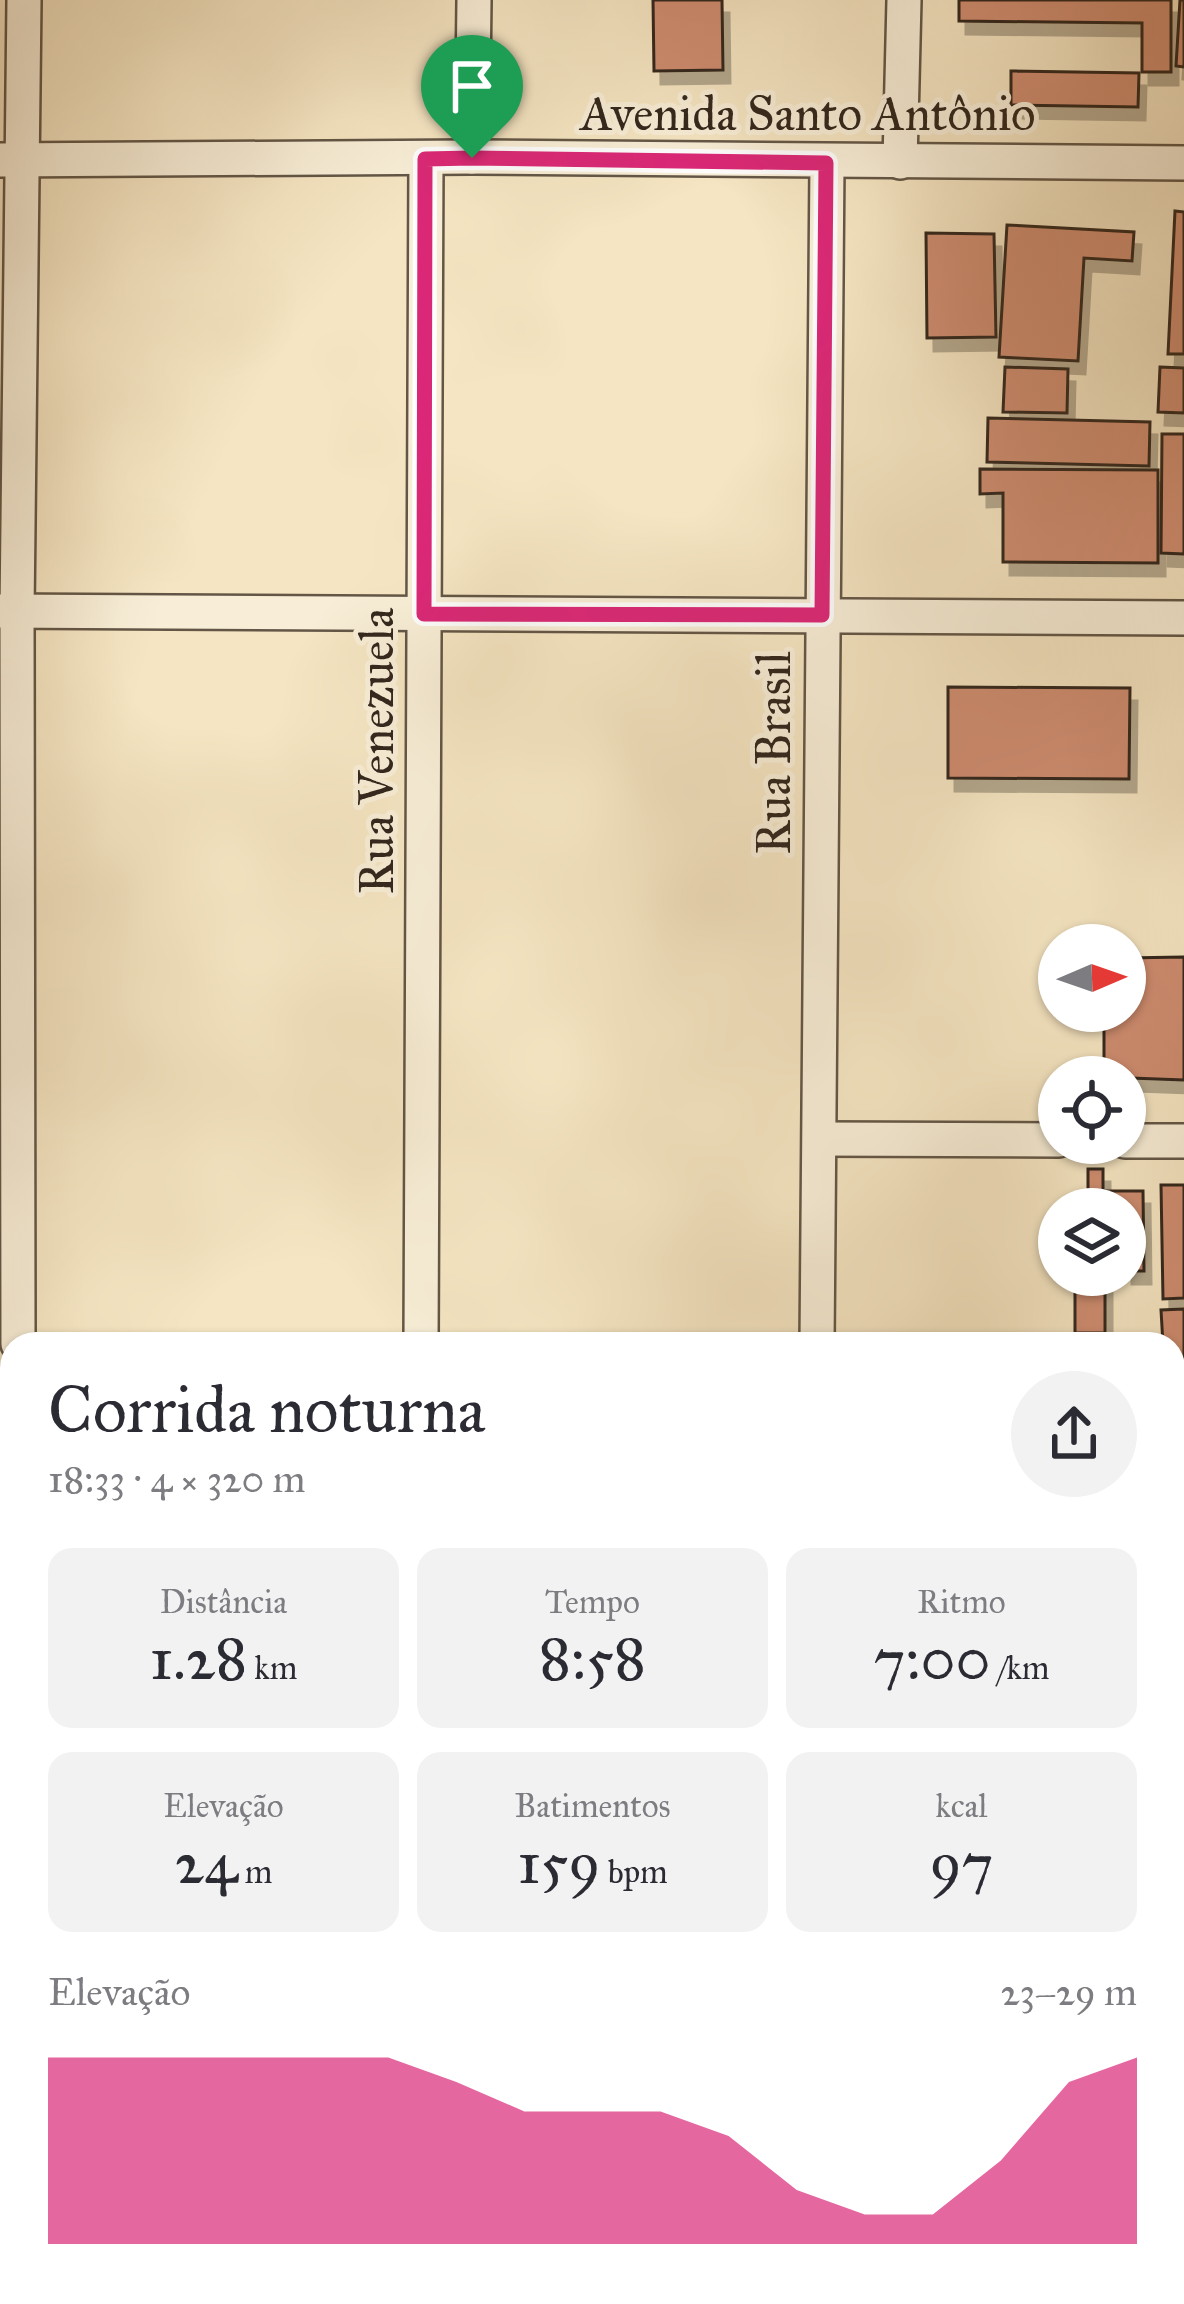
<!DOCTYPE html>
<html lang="pt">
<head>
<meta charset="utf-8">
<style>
	body { margin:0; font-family:"IM FELL Great Primer",serif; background:#f2f2f3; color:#2b2b33; height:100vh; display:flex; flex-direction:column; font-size:45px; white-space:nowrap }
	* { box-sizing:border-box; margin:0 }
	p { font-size:39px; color:#7c7c81 }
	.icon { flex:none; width:66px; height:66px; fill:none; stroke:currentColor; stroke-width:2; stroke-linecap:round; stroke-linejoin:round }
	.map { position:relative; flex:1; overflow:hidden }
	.sheet { position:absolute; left:0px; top:1332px; width:1185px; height:972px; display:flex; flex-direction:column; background:#fff; border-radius:36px 36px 0 0; box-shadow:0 3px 9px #0004 }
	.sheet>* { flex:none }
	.needle { width:78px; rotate:88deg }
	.fabs { position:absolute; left:1038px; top:924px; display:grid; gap:24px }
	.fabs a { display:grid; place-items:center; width:108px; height:108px; border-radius:50%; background:#fff; box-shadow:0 3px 9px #0004; font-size:60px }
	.pin { position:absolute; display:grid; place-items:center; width:102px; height:102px; color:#fff; margin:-123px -51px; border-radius:50% 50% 50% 0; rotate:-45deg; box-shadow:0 0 12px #0007 }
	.pin .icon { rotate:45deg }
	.round { display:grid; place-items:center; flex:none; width:126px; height:126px; border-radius:63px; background:#f2f2f3 }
	.head { display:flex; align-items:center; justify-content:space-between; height:204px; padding:0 48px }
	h1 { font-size:66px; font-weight:600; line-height:90px }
	.stats { display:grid; grid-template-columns:repeat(3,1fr); gap:18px; height:204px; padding:12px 48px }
	.stats div { display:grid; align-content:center; border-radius:24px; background:#f2f2f3; text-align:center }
	.stats b { font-size:60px; font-weight:600 }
	.stats small { font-size:33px; font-weight:400 }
	.stats p { font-size:33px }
	.chart { height:336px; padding:24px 48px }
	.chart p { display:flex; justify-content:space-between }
	.chart svg { width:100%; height:216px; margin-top:12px; fill:#db2777; opacity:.7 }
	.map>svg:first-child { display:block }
	.building { fill:#ce8c70; stroke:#32261c; stroke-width:3; filter:url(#shadow) }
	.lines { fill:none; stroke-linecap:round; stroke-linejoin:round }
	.minor-casing { stroke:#635646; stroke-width:38 }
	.minor { stroke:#f8eed7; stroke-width:33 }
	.route-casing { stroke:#fff; stroke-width:24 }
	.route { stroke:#db2777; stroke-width:15 }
	.labels { text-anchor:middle; stroke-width:10; stroke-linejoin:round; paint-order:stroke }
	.street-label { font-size:48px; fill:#32261c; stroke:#f8eed7 }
</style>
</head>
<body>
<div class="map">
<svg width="1184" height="2304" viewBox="0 0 1184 2304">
	<defs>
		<filter id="shadow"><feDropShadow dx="7" dy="13" stdDeviation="0" flood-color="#0004"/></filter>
	</defs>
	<rect width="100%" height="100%" fill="#f5e5c2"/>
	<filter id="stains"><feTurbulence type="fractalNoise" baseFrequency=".00167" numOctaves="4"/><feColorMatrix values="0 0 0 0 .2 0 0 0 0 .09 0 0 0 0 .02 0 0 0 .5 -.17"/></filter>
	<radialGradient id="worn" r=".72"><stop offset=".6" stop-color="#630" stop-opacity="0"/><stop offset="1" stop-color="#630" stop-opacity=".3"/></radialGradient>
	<g class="building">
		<polygon points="653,0 722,0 723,70 654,71"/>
		<polygon points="959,0 1171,0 1171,72 1142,72 1142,23 959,21"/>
		<polygon points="1180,0 1184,0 1184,67 1176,66"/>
		<polygon points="1011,71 1139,73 1138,107 1011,105"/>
		<polygon points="1175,211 1184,212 1184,354 1168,354"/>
		<polygon points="1007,225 1134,232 1132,261 1084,258 1078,361 999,357"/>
		<polygon points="926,233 994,234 996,337 927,338"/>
		<polygon points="1005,367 1068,369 1067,413 1003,412"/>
		<polygon points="1160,367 1184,368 1184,413 1158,412"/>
		<polygon points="988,418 1150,422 1149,466 987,462"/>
		<polygon points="1162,434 1184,434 1184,554 1161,553"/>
		<polygon points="980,469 1158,470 1158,563 1003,562 1003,493 980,494"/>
		<polygon points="948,687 1130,688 1129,779 948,778"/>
		<polygon points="1184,957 1184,1080 1104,1077 1104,1011 1125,1011 1125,958"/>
		<polygon points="1088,1169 1103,1169 1103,1191 1143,1191 1144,1271 1125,1271 1125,1209 1088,1209"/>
		<polygon points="1161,1185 1184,1185 1184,1298 1163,1299"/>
		<rect x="1075" y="1275" width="30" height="58"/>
		<polygon points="1184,1309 1184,1393 1173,1393 1173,1344 1163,1344 1161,1310"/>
		<rect x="1173" y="1457" width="11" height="136"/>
		<rect x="1173" y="1693" width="11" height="123"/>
		<rect x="1173" y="1838" width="11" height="118"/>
		<polygon points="1173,1964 1184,1965 1184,2039 1173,2039"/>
		<rect x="1173" y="2090" width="11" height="77"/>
		<polygon points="1173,2247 1184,2247 1184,2304 1160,2304 1160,2292 1173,2292"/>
	</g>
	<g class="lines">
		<defs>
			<g id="minor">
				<polyline points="472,157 474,0"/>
				<polyline points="0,160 472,157 1184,163"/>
				<polyline points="900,162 904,0"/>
				<polyline points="0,611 1184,618"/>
				<polyline points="820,1139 1059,1140"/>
				<polyline points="1125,1141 1184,1141"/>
				<polyline points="18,1344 17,611 24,0"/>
				<polyline points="421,1344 426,159"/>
				<polyline points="817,1344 827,163"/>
				<polyline points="0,1644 12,1644"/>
				<polyline points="1173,1653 1184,1653"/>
				<polyline points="34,2292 34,2304"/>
				<polyline points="490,2292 490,2304"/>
				<polyline points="936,2304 936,2292"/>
			</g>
		</defs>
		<use href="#minor" class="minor-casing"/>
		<use href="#minor" class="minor"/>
	</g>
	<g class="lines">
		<defs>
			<polygon id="route" points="472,158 826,163 822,615 424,614 425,159"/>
		</defs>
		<use href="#route" class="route-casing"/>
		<use href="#route" class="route"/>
	</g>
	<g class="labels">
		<g class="street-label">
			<text x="808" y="130">Avenida Santo Antônio</text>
			<text transform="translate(376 751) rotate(-90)" y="17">Rua Venezuela</text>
			<text transform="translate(773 753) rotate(-90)" y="17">Rua Brasil</text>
		</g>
	</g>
	<rect width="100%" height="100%" filter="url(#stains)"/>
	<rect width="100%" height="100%" fill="url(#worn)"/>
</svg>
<div class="fabs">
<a><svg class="needle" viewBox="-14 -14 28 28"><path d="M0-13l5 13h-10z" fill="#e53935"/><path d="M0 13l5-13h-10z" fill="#7c7c81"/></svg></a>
<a><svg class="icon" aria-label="locate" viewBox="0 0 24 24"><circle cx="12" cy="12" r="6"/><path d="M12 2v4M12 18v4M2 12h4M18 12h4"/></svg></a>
<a><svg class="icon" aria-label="layers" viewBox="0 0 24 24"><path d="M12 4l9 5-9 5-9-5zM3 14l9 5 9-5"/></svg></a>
</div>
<div class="pin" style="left:472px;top:158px;background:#1e9e55"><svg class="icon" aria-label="arrive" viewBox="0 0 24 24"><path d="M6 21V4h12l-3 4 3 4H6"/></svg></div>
<section class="sheet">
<div class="head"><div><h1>Corrida noturna</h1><p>18:33 · 4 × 320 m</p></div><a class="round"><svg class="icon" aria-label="share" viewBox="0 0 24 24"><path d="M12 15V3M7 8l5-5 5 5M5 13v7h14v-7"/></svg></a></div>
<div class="stats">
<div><p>Distância</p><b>1.28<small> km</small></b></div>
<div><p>Tempo</p><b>8:58</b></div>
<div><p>Ritmo</p><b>7:00<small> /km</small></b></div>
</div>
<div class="stats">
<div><p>Elevação</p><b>24<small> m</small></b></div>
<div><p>Batimentos</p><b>159<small> bpm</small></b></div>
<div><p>kcal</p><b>97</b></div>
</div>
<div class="chart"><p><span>Elevação</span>23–29 m</p>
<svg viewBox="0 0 160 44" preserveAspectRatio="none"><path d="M0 44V6L10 6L20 6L30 6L40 6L50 6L60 11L70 17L80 17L90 17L100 22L110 33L120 38L130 38L140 27L150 11L160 6V44z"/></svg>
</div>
</section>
</div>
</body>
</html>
